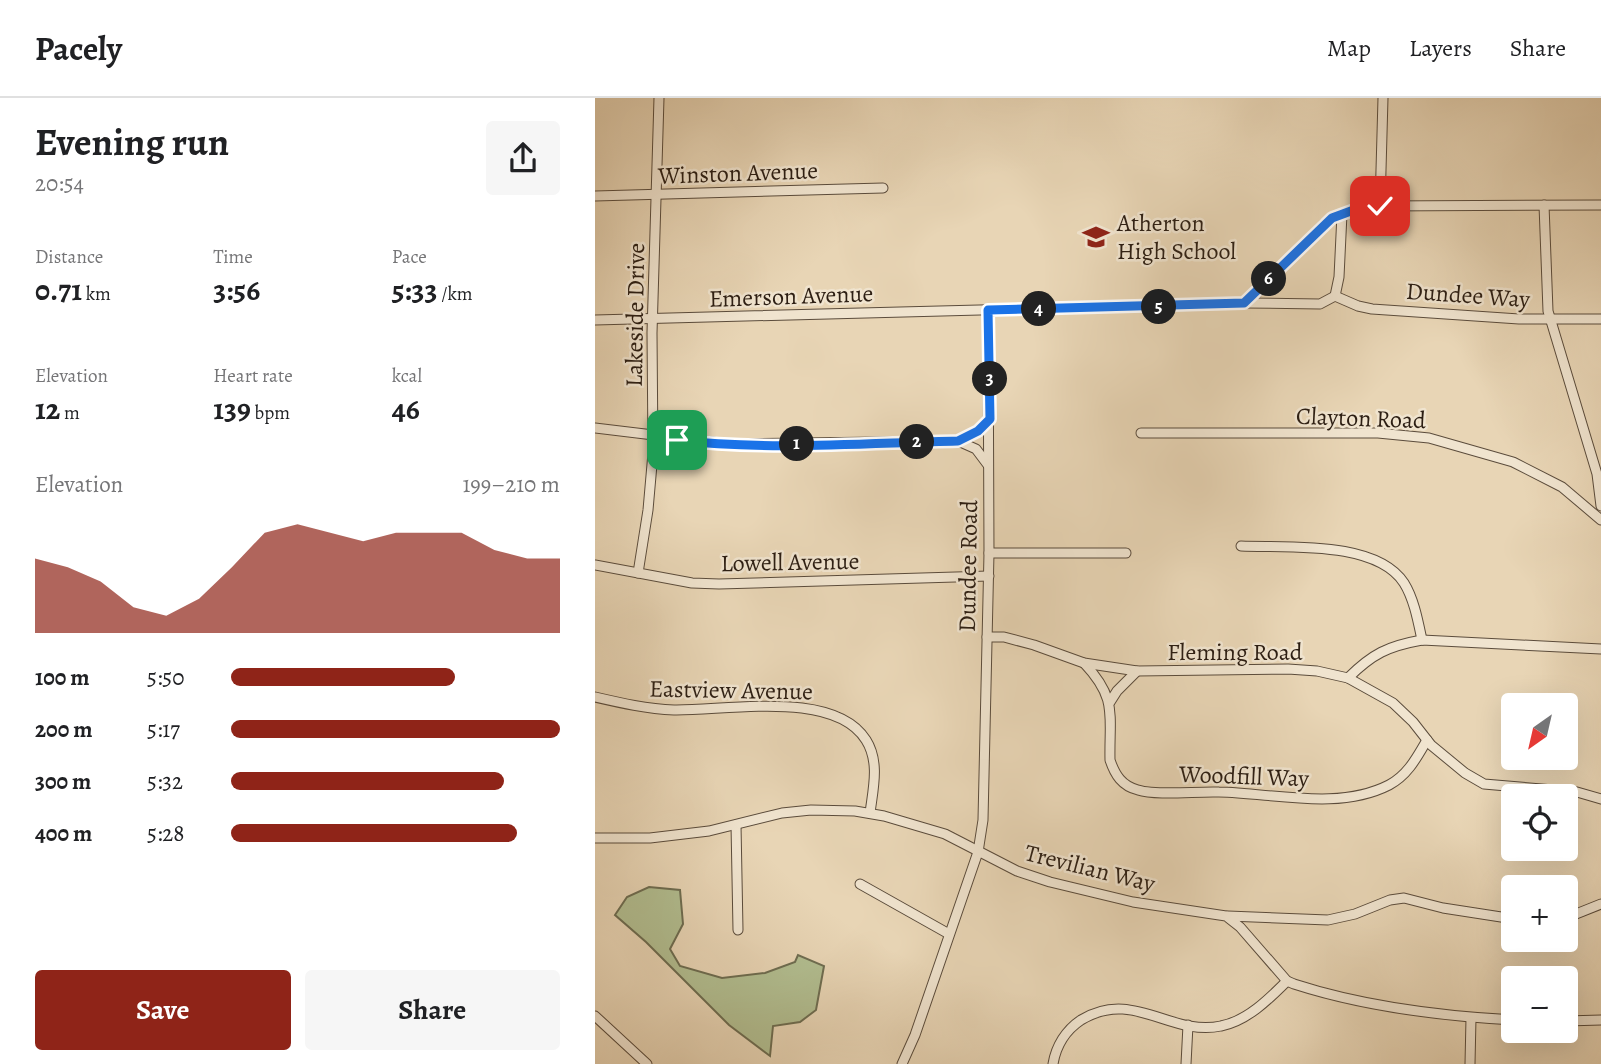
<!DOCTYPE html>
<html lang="en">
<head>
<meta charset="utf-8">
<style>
	body { margin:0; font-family:Alegreya,serif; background:#f6f6f6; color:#202124; height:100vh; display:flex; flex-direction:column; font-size:26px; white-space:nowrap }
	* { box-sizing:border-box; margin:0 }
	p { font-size:23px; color:#757577 }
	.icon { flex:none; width:38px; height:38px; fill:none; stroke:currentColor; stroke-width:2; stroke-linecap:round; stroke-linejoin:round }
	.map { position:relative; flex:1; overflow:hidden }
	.drawer { display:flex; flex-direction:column; background:#fff; width:595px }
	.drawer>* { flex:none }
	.needle { width:46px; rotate:214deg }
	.controls { position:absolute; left:906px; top:595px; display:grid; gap:14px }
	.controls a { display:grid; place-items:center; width:77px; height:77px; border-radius:7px; background:#fff; box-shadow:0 7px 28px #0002; font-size:35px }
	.pin { position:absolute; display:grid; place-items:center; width:60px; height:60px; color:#fff; margin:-30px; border-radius:14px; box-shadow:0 4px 10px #0006 }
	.km { position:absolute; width:35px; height:35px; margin:-18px; border-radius:50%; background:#222; color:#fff; font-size:19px; line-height:35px; text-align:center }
	.round { display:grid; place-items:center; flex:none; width:74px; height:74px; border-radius:7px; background:#f6f6f6 }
	.summary { display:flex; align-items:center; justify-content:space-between; height:119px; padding:0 35px }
	h1 { font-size:38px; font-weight:700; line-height:52px }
	.figures { display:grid; grid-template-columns:repeat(3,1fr); gap:10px; height:119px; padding:7px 35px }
	.figures div { display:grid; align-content:center }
	.figures b { font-size:30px; font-weight:700 }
	.figures small { font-size:19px; font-weight:400 }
	.figures p { font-size:19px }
	.chart { height:196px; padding:14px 35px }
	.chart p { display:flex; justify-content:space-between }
	.chart svg { width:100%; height:126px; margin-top:7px; fill:#8f2418; opacity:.7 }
	.cta { display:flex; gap:14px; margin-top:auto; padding:14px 35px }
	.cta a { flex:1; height:80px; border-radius:7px; background:#8f2418; color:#fff; font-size:28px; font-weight:700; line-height:80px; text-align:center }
	.cta a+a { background:#f6f6f6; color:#202124 }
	ul { padding:0 35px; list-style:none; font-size:23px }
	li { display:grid; grid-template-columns:112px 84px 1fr; align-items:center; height:52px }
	li i { height:18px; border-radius:9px; background:#8f2418 }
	header { display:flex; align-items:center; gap:42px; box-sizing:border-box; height:98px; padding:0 35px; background:#fff; border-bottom:2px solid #e0e0e0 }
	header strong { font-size:33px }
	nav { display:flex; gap:38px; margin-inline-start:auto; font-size:24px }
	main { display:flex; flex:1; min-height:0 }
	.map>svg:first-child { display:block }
	.green { fill:#b2be91; stroke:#6f6e52; stroke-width:2 }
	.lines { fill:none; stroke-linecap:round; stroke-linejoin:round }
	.street-casing { stroke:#5b4c3c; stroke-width:11 }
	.street { stroke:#f0e4cf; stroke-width:9 }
	.route-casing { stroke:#fff; stroke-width:14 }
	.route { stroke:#1a73e8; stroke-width:9 }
	.labels { text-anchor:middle; stroke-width:5; stroke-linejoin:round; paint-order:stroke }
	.street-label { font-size:24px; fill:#2c1e13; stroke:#f0e4cf }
	.poi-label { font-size:24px; fill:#2c1e13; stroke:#f0e4cf; text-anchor:start }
</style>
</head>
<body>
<header>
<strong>Pacely</strong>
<nav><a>Map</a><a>Layers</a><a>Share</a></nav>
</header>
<main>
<section class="drawer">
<div class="summary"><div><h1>Evening run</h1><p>20:54</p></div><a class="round"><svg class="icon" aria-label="share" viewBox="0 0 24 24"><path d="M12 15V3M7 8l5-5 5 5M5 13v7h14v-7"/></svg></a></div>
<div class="figures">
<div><p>Distance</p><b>0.71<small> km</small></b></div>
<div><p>Time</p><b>3:56</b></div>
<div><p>Pace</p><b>5:33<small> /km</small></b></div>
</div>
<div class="figures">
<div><p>Elevation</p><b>12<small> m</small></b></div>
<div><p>Heart rate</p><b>139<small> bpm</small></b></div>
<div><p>kcal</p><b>46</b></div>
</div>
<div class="chart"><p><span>Elevation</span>199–210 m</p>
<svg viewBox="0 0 160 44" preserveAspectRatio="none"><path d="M0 44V18L10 21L20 26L30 35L40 38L50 32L60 21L70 9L80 6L90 9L100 12L110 9L120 9L130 9L140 15L150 18L160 18V44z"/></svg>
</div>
<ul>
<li><b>100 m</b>5:50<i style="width:68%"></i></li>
<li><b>200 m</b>5:17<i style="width:100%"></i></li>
<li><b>300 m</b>5:32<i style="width:83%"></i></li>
<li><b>400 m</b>5:28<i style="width:87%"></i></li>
</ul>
<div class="cta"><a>Save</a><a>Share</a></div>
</section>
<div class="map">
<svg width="1006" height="966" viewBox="0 0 1006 966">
	<rect width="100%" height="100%" fill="#e8d5b5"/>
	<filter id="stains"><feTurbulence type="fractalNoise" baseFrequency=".00286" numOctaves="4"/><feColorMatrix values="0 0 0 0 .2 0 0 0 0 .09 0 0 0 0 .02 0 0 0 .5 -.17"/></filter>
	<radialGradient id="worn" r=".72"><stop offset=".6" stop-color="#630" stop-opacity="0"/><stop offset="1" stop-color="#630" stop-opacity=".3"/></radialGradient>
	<polygon class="green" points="54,789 85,792 88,826 75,851 85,868 127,880 170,875 200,864 203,857 229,868 221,912 205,924 178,928 175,958 134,927 51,844 20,817 32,799"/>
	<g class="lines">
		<defs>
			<g id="street">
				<polyline points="0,98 288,90"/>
				<polyline points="949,107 953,213 1002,376 1006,408"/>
				<polyline points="785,108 788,0"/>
				<polyline points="740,198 763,208 777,211 924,221 1006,221"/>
				<polyline points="740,198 744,179 747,116"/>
				<polyline points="649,205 725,206 740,198"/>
				<path d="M0 222 649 205 656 201 729 126C746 113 765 110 785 108L1006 107"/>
				<polyline points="0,330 133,346 363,343 383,333 395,321"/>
				<polyline points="546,335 783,335 834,340 918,364 967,389 1006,422"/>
				<polyline points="363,343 381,351 393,367"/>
				<path d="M646 448C691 450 781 442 809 485 819 501 823 523 827 542"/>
				<polyline points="394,455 531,455"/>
				<polyline points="0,467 97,485 124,486 394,478"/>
				<polyline points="43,475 53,412 58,355 57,235 64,0"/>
				<path d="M392 539H409L439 547 489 565 542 573 693 571 722 573 753 580C777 556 793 548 827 542L1006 551"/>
				<path d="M489 565C523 601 514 617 515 662 520 677 527 688 543 692 562 698 602 693 624 694 678 695 743 713 794 687 813 677 822 659 832 642"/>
				<polyline points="753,580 798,605 818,624 836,647 870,675 889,686 982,694 1006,701"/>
				<path d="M0 599C26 605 52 611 79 612 131 613 239 591 271 642 285 664 278 691 275 715"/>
				<polyline points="515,604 522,593 542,573"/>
				<polyline points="141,727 143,832"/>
				<path d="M0 740H55L114 733 187 715 216 712 260 713 289 718 350 736 422 773 455 784 538 804 631 818 645 829 692 883 699 886C770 909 844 918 919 922"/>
				<polyline points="265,786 354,836"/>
				<polyline points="633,818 733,822 760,816 795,802 809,800 848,810 919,821"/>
				<polyline points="971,820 1006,806"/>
				<polyline points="0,918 52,966"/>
				<polyline points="971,923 1006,922"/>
				<polyline points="307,966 320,937 383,754 388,722 394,455 393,212"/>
				<path d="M458 966C461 948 471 932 486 922 538 890 576 939 626 928 652 923 674 901 692 883"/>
				<polyline points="591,966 593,927"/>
				<polyline points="875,966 876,920"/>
			</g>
		</defs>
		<use href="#street" class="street-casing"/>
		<use href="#street" class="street"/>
	</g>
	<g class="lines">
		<defs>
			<path id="route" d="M82 342C173 353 272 345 363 343L383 333 395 321 393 212 649 205 737 120 764 110 785 108"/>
		</defs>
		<use href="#route" class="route-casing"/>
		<use href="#route" class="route"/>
	</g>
	<defs>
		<symbol id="school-bare" viewBox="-9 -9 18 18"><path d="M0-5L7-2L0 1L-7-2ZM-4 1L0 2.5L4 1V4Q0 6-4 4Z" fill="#8f2418" stroke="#f0e4cf" stroke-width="2.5" paint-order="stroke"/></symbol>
	</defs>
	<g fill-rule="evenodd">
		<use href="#school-bare" x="482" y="120" width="38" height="38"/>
	</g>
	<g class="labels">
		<g class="street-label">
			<text transform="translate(143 75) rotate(-2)" y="8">Winston Avenue</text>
			<text transform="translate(873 197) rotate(4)" y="8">Dundee Way</text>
			<text transform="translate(196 198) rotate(-2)" y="8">Emerson Avenue</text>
			<text transform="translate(40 217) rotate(-89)" y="8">Lakeside Drive</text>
			<text transform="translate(766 320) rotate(2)" y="8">Clayton Road</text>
			<text transform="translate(195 464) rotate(-1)" y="8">Lowell Avenue</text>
			<text transform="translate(373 468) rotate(-89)" y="8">Dundee Road</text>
			<text x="640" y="562">Fleming Road</text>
			<text transform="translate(136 592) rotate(1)" y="8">Eastview Avenue</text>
			<text transform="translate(649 678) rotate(2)" y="8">Woodfill Way</text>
			<text transform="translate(495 770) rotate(14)" y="8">Trevilian Way</text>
		</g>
		<g class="poi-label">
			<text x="522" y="133">Atherton<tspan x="522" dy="28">High School</tspan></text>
		</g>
	</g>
	<rect width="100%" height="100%" filter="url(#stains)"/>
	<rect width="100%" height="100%" fill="url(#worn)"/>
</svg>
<div class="controls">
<a><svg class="needle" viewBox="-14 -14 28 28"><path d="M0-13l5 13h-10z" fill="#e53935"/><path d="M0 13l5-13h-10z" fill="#757577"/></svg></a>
<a><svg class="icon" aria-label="locate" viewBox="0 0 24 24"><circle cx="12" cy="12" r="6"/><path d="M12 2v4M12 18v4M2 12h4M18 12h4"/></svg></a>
<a>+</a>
<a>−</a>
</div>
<div class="pin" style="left:82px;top:342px;background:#1e9e55"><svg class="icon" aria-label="arrive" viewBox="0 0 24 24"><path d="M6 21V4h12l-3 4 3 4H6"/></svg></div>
<div class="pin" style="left:785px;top:108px;background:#d93025"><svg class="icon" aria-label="check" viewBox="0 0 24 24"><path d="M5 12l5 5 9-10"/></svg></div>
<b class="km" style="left:202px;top:346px">1</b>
<b class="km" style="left:322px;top:344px">2</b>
<b class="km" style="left:395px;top:281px">3</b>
<b class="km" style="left:444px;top:211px">4</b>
<b class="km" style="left:564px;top:209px">5</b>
<b class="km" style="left:674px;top:181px">6</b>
</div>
</main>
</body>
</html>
